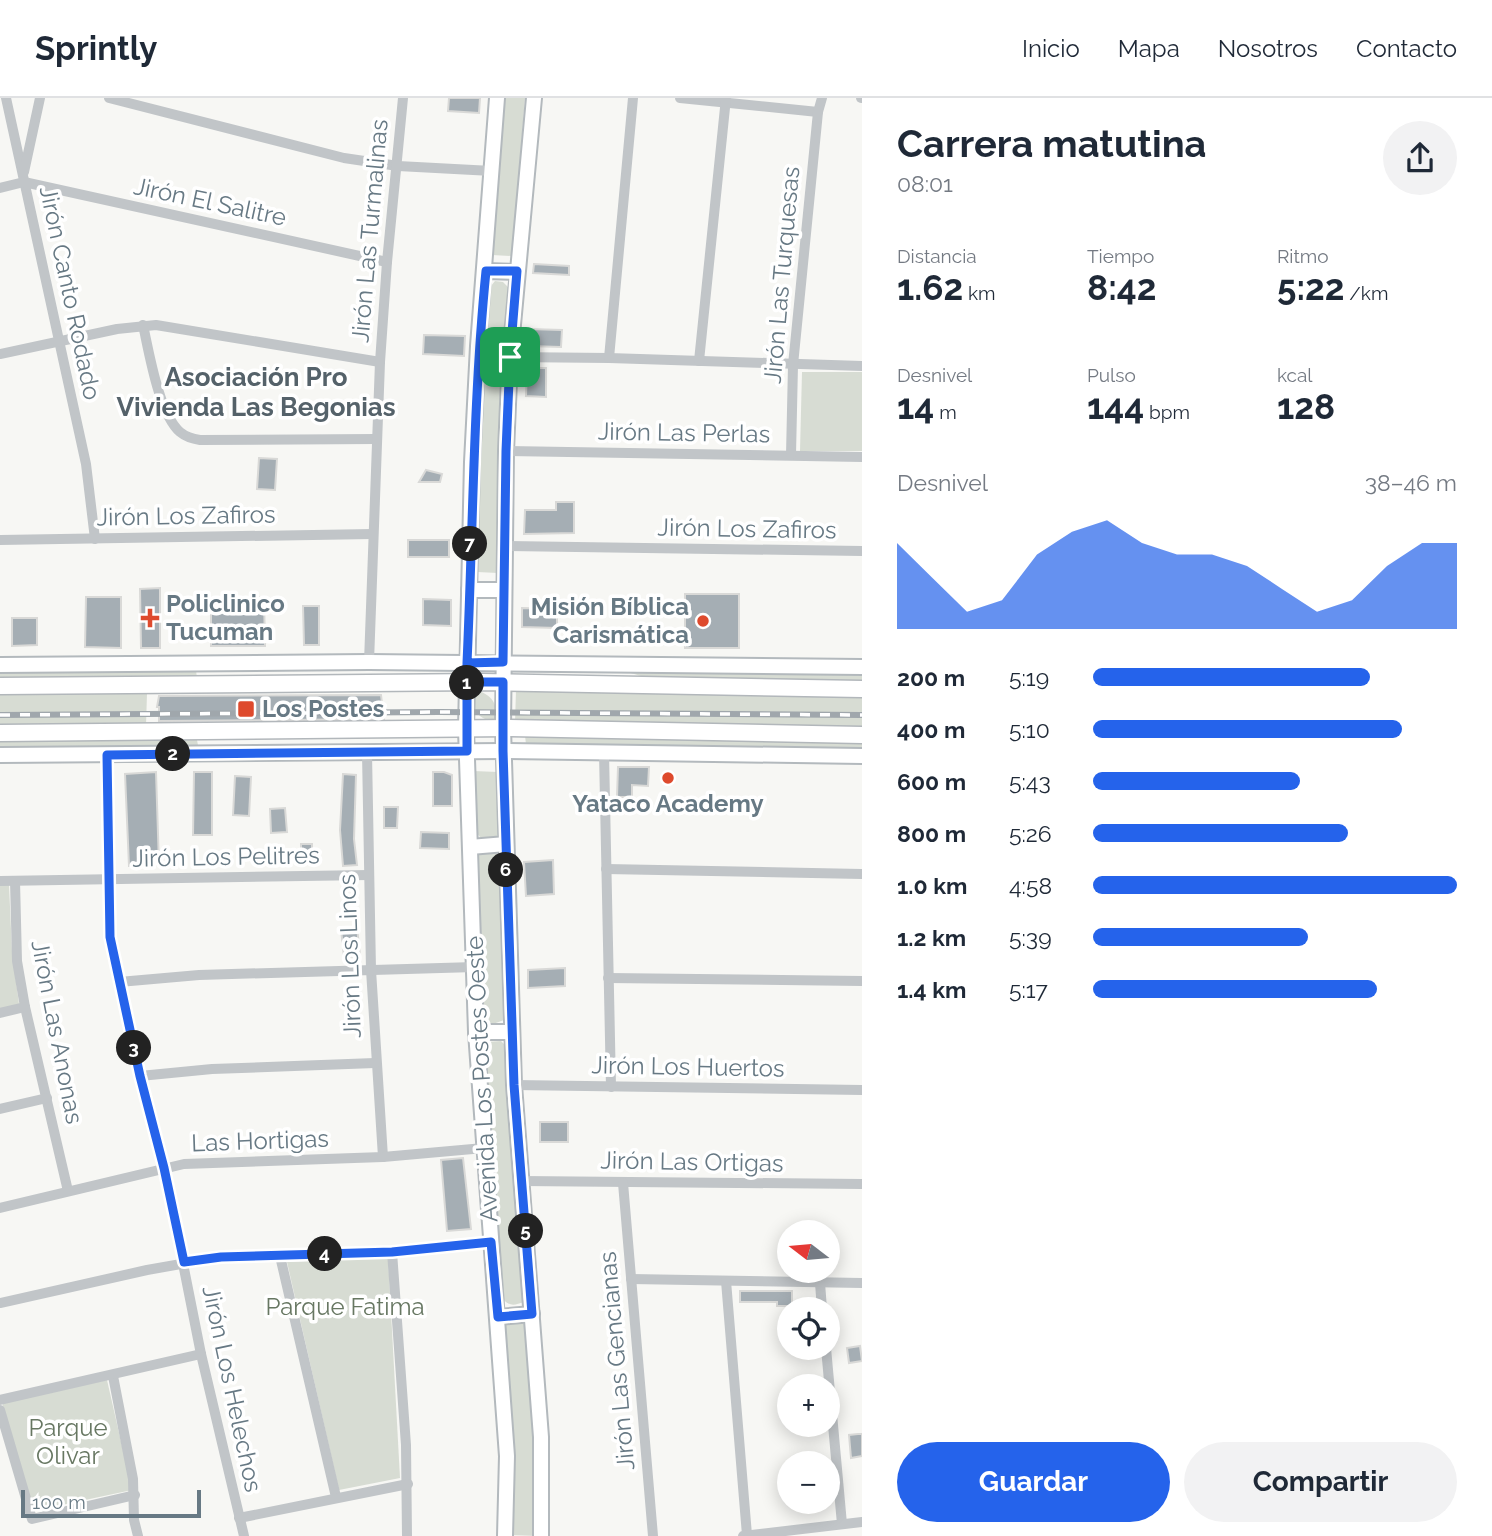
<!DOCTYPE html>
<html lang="es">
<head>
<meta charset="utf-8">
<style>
	body { margin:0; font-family:Raleway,sans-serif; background:#f2f2f3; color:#1f2937; height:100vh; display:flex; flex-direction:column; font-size:26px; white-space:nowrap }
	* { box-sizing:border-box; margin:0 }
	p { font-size:23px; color:#747a83 }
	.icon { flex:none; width:38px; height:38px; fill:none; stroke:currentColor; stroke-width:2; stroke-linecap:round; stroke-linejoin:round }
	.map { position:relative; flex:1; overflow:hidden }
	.panel { display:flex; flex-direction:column; background:#fff; width:630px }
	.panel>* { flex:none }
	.needle { width:46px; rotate:286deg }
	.fabs { position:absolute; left:777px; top:1122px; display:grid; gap:14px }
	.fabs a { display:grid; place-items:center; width:63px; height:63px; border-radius:50%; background:#fff; box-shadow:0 4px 18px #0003; font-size:35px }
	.scale { position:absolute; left:21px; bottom:18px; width:180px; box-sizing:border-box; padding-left:7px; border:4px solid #677984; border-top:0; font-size:19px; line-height:24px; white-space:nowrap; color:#677984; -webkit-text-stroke:5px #fff; paint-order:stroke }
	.pin { position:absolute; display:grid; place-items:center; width:60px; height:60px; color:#fff; margin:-30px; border-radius:14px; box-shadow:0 4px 10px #0006 }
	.km { position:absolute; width:35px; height:35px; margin:-18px; border-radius:50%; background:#222; color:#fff; font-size:19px; line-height:35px; text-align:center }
	.round { display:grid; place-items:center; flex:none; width:74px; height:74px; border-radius:37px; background:#f2f2f3 }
	.summary { display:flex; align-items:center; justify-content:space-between; height:119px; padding:0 35px }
	h1 { font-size:38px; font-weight:700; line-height:52px }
	.metrics { display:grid; grid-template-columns:repeat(3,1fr); gap:10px; height:119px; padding:7px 35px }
	.metrics div { display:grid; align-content:center }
	.metrics b { font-size:35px; font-weight:700 }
	.metrics small { font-size:19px; font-weight:400 }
	.metrics p { font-size:19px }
	.chart { height:196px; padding:14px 35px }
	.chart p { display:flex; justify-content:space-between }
	.chart svg { width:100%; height:126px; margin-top:7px; fill:#2563eb; opacity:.7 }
	.primary-button { display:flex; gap:14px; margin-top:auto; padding:14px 35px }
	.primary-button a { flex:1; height:80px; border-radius:42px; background:#2563eb; color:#fff; font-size:28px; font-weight:700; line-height:80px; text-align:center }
	.primary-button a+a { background:#f2f2f3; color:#1f2937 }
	ul { padding:0 35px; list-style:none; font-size:23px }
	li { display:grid; grid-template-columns:112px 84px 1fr; align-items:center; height:52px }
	li i { height:18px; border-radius:9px; background:#2563eb }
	header { display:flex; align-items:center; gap:42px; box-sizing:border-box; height:98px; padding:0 35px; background:#fff; border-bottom:2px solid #e0e1e3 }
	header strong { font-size:33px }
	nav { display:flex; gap:38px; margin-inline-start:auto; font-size:24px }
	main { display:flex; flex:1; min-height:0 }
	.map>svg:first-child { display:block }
	.green { fill:#d7dcd3 }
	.building { fill:#a5aeb4; stroke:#d9d9d7; stroke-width:2 }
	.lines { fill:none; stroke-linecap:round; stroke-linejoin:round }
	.secondary-casing { stroke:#b3b9bd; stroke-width:18 }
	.primary-casing { stroke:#b2b7bb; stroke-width:19 }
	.street { stroke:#c1c5c8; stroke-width:10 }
	.secondary { stroke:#fff; stroke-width:14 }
	.primary { stroke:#fff; stroke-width:16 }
	.rail-casing { stroke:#a0a7ac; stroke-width:6 }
	.rail { stroke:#fff; stroke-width:3.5; stroke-dasharray:10; stroke-linecap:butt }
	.route-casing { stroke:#fff; stroke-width:14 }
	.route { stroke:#2563eb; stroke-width:9 }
	.poi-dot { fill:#de4a2d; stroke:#fff; stroke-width:2.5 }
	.labels { text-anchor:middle; stroke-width:7; stroke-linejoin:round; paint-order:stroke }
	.street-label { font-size:24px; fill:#677984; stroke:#fff }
	.poi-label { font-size:24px; font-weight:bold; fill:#677984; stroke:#fff; text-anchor:start }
	.park-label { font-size:24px; fill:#677762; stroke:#fff }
	.neighbourhood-label { font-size:26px; font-weight:bold; fill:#55626a; stroke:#fff }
</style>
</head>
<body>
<header>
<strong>Sprintly</strong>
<nav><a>Inicio</a><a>Mapa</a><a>Nosotros</a><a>Contacto</a></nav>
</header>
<main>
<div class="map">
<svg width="862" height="1438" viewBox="0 0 862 1438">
	<rect width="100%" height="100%" fill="#f7f7f4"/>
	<g class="green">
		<polygon points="502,0 525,0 512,158 492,157"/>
		<polygon points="495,183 503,184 508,189 500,353 498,475 477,474 477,355 491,188"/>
		<polygon points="802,274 862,274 862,353 800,353"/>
		<polygon points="196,572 197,581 0,583 0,573"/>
		<polygon points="621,572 862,575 862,585 644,579"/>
		<path d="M471 591C489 594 501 605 494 624 476 620 469 609 471 591Z"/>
		<polygon points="516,592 862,597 862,630 515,624"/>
		<polygon points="0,595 147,595 146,628 0,628"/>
		<polygon points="525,637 862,643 862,652 526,647"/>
		<polygon points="197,642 199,653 0,653 0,643"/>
		<polygon points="473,673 498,674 500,734 495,740 480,739 476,734"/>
		<polygon points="482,755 496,756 501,759 505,918 504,922 493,926 484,925 482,921 476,759"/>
		<polygon points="0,787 9,787 12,853 19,906 0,911"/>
		<path d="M501 943 506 948 524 1204C515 1207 510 1209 503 1201L482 950 487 944Z"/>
		<polygon points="388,1159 400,1380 339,1392 287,1164"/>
		<polygon points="524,1221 528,1225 538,1340 538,1438 510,1437 513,1347 504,1230 508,1224"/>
		<polygon points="107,1282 132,1392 38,1412 32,1410 2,1304"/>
	</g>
	<g class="building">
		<polygon points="449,0 480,0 479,15 448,13"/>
		<polygon points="534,166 569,168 569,177 533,175"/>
		<polygon points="528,231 562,232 561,249 528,248"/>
		<polygon points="424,237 465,238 464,258 423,256"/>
		<polygon points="527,270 546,270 546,299 526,298"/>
		<polygon points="259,360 277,361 275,392 257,391"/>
		<polygon points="426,372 442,376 440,384 419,384"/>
		<polygon points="556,404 574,404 574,435 524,436 525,412 556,412"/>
		<rect x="408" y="442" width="41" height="17"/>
		<polygon points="160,490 160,550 141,550 140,491"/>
		<rect x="685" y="496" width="54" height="54"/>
		<polygon points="86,499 121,499 121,550 85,549"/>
		<polygon points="264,499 265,548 211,548 211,510 246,509 246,500"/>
		<polygon points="423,501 451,502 451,528 423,527"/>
		<polygon points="303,508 319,508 319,547 304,547"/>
		<polygon points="522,510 557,511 557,530 522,529"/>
		<polygon points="12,520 37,520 37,547 12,548"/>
		<polygon points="381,597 384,621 159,623 159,609 157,609 159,598"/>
		<polygon points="618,669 649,669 648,688 632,687 632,699 617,699"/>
		<polygon points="156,674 159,767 129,768 125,676"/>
		<polygon points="194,674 212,674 212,737 193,737"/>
		<polygon points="433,674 444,674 452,677 452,708 433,708"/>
		<polygon points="343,676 356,677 354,741 357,767 343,768 340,732"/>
		<polygon points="235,678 251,679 249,718 233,717"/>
		<polygon points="384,709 398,709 397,730 384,730"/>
		<polygon points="285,710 287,734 271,735 270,711"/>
		<polygon points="421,734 449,735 449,751 420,750"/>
		<rect x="301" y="746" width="11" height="19"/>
		<polygon points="553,762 554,796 526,798 524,764"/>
		<polygon points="357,829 360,858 344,859 341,831"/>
		<polygon points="565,870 565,888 528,890 528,872"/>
		<rect x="540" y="1024" width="28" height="20"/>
		<polygon points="463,1060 471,1131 447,1133 441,1062"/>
		<polygon points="740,1193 792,1193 792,1208 777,1208 777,1204 740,1204"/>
		<polygon points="860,1248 862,1263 849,1265 847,1250"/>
		<polygon points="858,1336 862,1336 862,1358 851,1360 849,1337"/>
	</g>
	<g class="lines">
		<defs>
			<g id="secondary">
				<polyline points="497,0 478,248 472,364 466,631 476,934 507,1358 505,1438"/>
				<polyline points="534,0 510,259 506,353 503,630 514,987 541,1339 541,1438"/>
				<polyline points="486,173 517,174"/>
				<polyline points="469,492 504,492"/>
				<polyline points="0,567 369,564 862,569"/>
				<polyline points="0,657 503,653 862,658"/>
				<polyline points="470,749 506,746"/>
				<polyline points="476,934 512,934"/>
				<polyline points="498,1219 532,1216"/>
			</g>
			<g id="primary">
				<polyline points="0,588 483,584 862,591"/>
				<polyline points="0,635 510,630 862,637"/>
			</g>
		</defs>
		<use href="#secondary" class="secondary-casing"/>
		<use href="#primary" class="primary-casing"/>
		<g class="street">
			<polyline points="6,0 86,366 95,441"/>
			<polyline points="109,0 344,60 398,68 492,73"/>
			<polyline points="680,0 818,14"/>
			<polyline points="861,0 862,0"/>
			<polyline points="24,74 40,0"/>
			<polyline points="0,90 24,84 387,164"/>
			<path d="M143 227C149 254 159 316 180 334 186 339 193 341 200 342L376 341"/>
			<polyline points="0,256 117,231 156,227 380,264"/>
			<polyline points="510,259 609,260 862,268"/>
			<polyline points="609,260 633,0"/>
			<polyline points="699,263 726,0"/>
			<polyline points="506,353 862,359"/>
			<polyline points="791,357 793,267 818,14 822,0"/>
			<polyline points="0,442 372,436"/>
			<polyline points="505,448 862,453"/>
			<polyline points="369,564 380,264 387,164 403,0"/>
			<polyline points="367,655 371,872 383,1059"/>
			<polyline points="604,655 611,989"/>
			<polyline points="107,657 110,839 140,978 164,1070 201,1256 244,1438"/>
			<polyline points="606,771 862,776"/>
			<polyline points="0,783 369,777"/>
			<polyline points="15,783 17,863 25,909 68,1093"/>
			<polyline points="608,880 862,883"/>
			<polyline points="119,884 199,877 475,869"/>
			<polyline points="0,915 25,909"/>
			<polyline points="140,978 212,971 375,965"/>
			<polyline points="514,987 862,992"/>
			<polyline points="0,1011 47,1000"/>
			<polyline points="522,1083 862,1086"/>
			<polyline points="623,1085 653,1438"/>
			<polyline points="0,1110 184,1066 383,1059 484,1050"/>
			<polyline points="392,1154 406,1347 407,1438"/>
			<polyline points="280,1158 336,1399"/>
			<polyline points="631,1181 862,1185"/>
			<polyline points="726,1183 747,1437"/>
			<polyline points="820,1185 822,1211"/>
			<polyline points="0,1205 147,1172 221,1159 392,1154 491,1144"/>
			<polyline points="826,1250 842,1426"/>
			<polyline points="113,1278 133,1381 134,1422 138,1438"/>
			<polyline points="0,1302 201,1256"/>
			<polyline points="0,1312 32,1421 135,1397"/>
			<polyline points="239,1420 408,1386"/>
			<polyline points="743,1438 862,1424"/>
		</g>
		<use href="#secondary" class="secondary"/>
		<use href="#primary" class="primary"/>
		<defs>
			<polyline id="rail" points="0,617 439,614 862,617"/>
		</defs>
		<use href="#rail" class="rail-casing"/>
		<use href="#rail" class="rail"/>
	</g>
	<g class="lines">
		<defs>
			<path id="route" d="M510 259 506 353 503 564 467 565V653L107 657 110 839 140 978 164 1070 184 1164 221 1159 392 1154 491 1144 498 1219 532 1216 514 987 503 653V584H467V565C473 434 473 303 486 173H517L510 259"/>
		</defs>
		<use href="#route" class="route-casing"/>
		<use href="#route" class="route"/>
	</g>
	<g class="poi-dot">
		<path d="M146.5 509.5h7v7h7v7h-7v7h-7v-7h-7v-7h7z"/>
		<circle cx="703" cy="523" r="7"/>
		<rect x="237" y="602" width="18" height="18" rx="3.5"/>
		<circle cx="668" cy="680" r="7"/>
	</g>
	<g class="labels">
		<g class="street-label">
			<text transform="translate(210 104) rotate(12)" y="8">Jirón El Salitre</text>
			<text transform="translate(370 133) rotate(-85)" y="8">Jirón Las Turmalinas</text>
			<text transform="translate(782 177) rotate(-85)" y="8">Jirón Las Turquesas</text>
			<text transform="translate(70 195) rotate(78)" y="8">Jirón Canto Rodado</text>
			<text transform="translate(684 335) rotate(1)" y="8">Jirón Las Perlas</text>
			<text transform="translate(186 418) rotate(-1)" y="8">Jirón Los Zafiros</text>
			<text transform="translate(747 431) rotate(1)" y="8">Jirón Los Zafiros</text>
			<text transform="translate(226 759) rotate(-1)" y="8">Jirón Los Pelitres</text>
			<text transform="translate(350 858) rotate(-92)" y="8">Jirón Los Linos</text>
			<text transform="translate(57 934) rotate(79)" y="8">Jirón Las Anonas</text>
			<text transform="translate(688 969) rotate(1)" y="8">Jirón Los Huertos</text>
			<text transform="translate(482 981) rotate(-93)" y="8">Avenida Los Postes Oeste</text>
			<text transform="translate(260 1043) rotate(-2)" y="8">Las Hortigas</text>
			<text transform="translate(692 1064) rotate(1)" y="8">Jirón Las Ortigas</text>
			<text transform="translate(617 1263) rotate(-95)" y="8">Jirón Las Gencianas</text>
			<text transform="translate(232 1291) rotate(78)" y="8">Jirón Los Helechos</text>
		</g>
		<g class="poi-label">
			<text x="166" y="514">Policlinico<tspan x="166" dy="28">Tucuman</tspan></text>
			<text x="689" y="517" text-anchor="end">Misión Bíblica<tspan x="689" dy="28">Carismática</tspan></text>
			<text x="262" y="619">Los Postes</text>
			<text x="668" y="714" text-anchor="middle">Yataco Academy</text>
		</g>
		<g class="park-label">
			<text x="345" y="1217">Parque Fatima</text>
			<text x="68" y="1338">Parque<tspan x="68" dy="28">Olivar</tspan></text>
		</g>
		<g class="neighbourhood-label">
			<text x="256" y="288">Asociación Pro<tspan x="256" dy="30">Vivienda Las Begonias</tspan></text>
		</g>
	</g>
</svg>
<div class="fabs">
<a><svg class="needle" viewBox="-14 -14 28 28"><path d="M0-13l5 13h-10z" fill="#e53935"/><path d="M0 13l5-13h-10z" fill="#747a83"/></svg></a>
<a><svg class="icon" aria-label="locate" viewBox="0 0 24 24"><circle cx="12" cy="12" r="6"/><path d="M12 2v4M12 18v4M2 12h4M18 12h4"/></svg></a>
<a>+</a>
<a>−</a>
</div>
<div class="scale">100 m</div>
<div class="pin" style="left:510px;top:259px;background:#1e9e55"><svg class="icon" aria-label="arrive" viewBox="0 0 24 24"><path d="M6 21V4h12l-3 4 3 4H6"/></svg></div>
<b class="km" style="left:467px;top:585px">1</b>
<b class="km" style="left:173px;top:656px">2</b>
<b class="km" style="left:134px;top:950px">3</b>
<b class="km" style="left:325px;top:1156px">4</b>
<b class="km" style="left:526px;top:1133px">5</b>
<b class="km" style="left:506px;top:772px">6</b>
<b class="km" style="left:470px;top:446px">7</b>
</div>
<section class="panel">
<div class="summary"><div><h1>Carrera matutina</h1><p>08:01</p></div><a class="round"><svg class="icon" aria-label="share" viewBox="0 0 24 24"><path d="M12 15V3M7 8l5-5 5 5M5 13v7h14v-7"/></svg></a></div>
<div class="metrics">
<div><p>Distancia</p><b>1.62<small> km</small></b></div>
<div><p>Tiempo</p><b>8:42</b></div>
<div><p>Ritmo</p><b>5:22<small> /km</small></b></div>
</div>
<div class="metrics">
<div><p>Desnivel</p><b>14<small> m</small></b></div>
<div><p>Pulso</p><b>144<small> bpm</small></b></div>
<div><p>kcal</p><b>128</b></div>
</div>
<div class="chart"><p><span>Desnivel</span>38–46 m</p>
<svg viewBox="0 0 160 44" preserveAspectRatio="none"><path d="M0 44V14L10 26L20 38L30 34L40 18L50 10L60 6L70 14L80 18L90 18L100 22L110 30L120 38L130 34L140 22L150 14L160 14V44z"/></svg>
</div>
<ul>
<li><b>200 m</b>5:19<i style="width:76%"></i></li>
<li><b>400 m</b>5:10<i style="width:85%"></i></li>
<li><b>600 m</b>5:43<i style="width:57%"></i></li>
<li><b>800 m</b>5:26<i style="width:70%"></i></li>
<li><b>1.0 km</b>4:58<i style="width:100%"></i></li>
<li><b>1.2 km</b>5:39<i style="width:59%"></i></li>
<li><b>1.4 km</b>5:17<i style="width:78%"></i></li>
</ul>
<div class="primary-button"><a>Guardar</a><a>Compartir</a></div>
</section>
</main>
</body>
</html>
